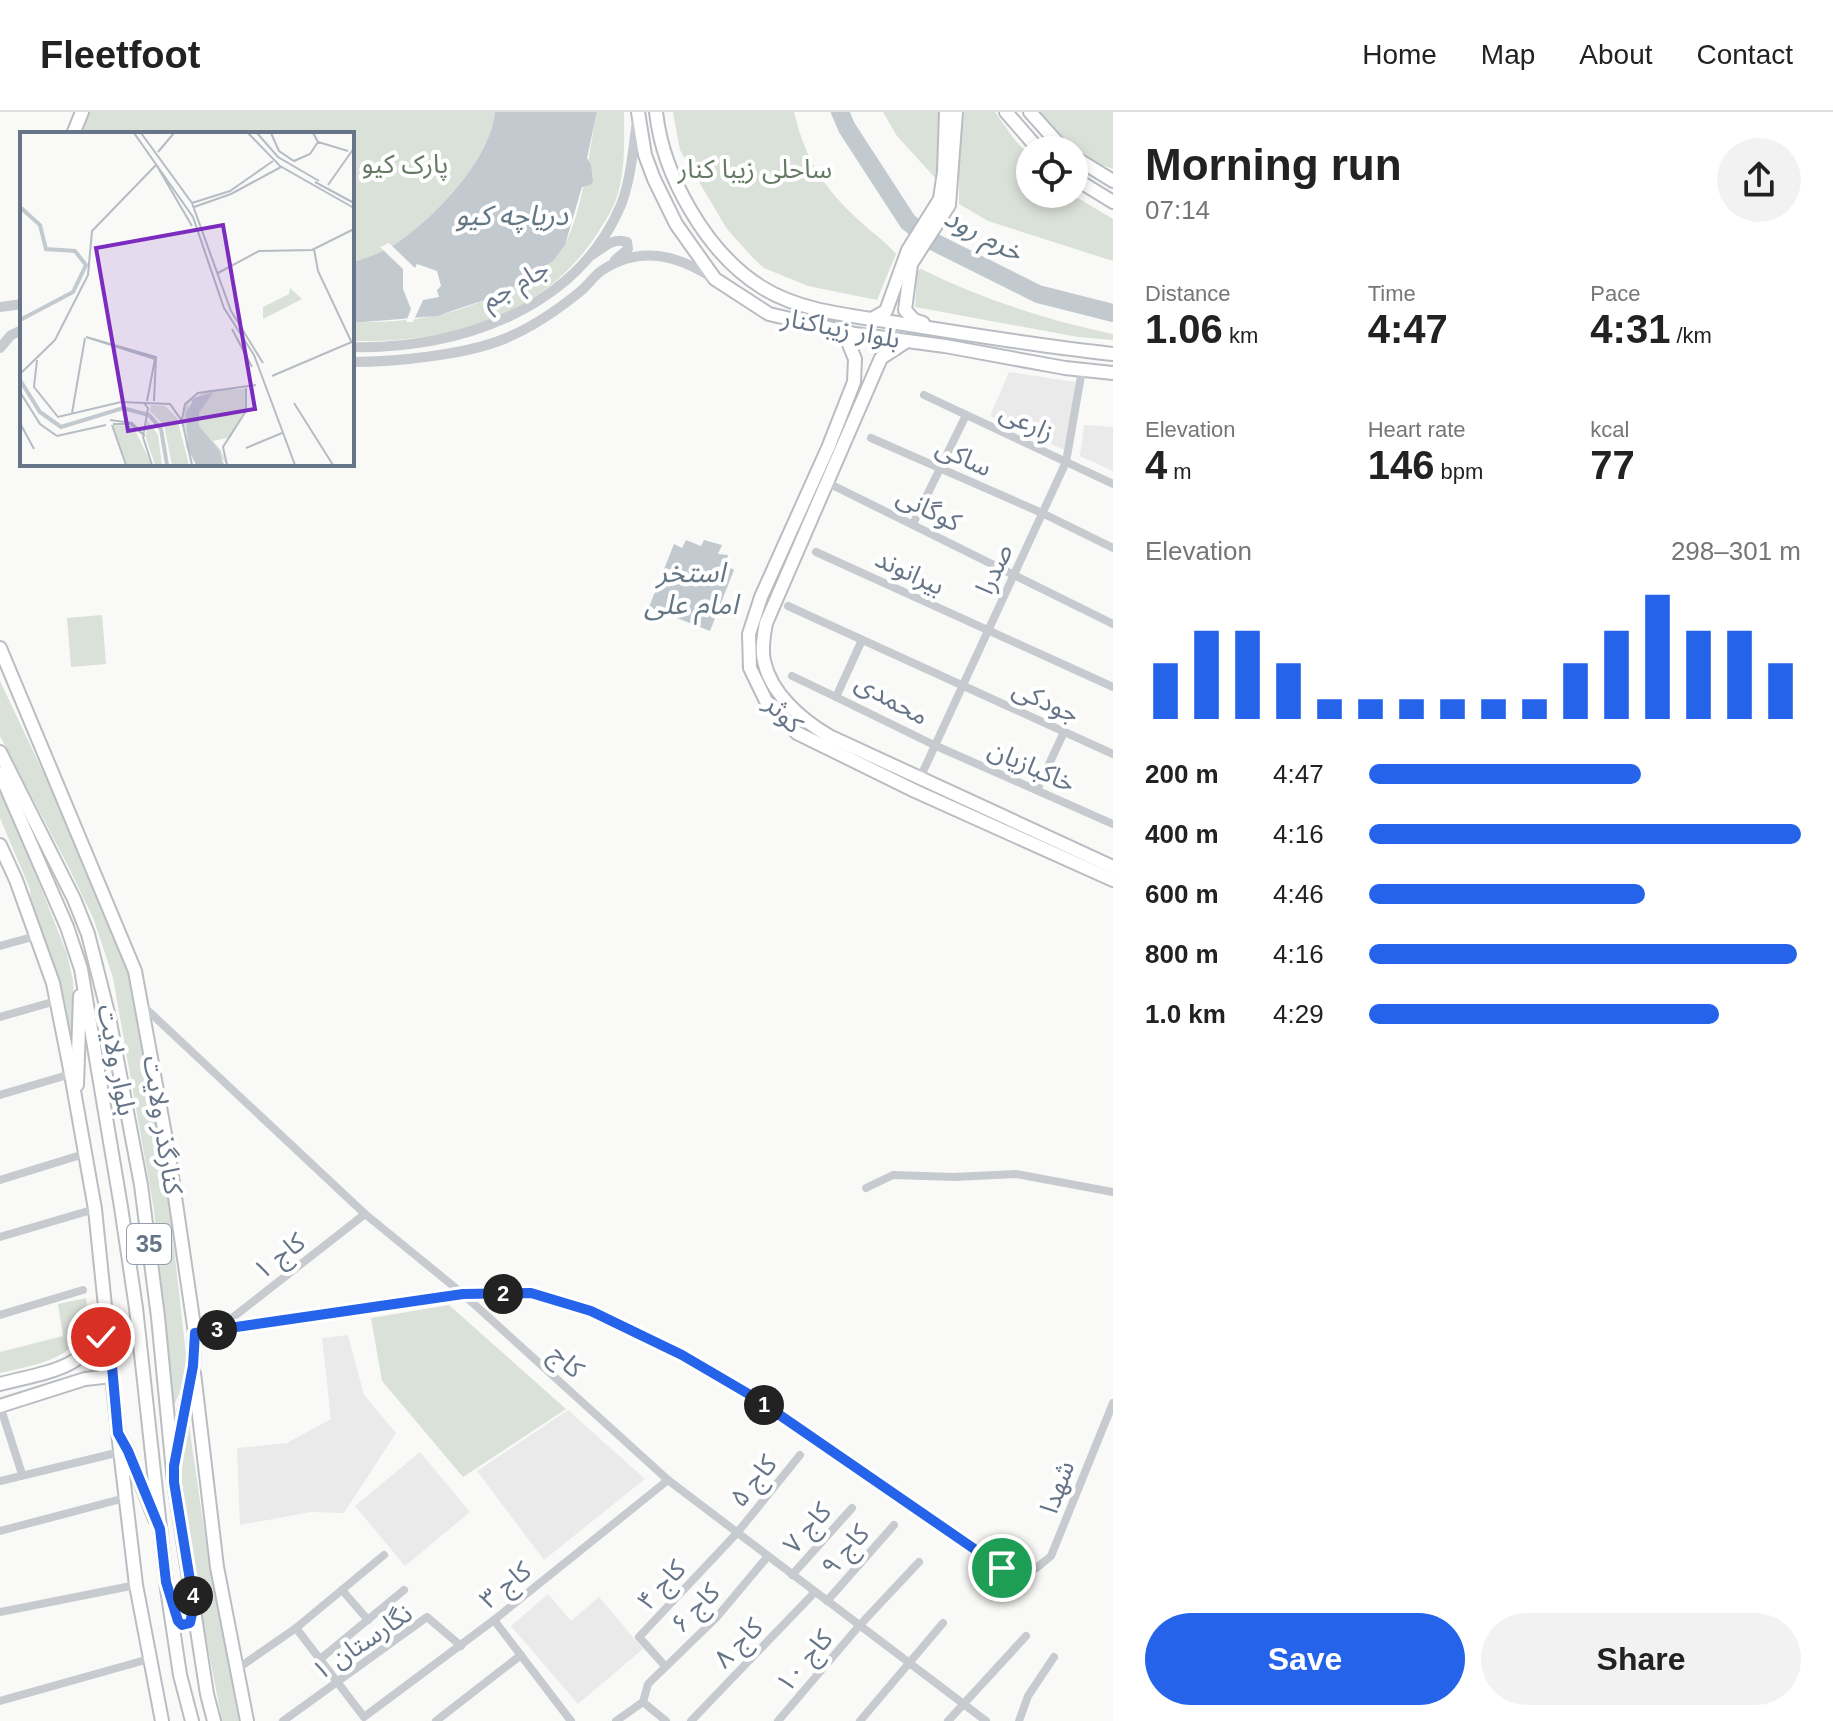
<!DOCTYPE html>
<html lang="en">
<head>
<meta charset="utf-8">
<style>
	body { margin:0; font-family:Arial,"Noto Sans Arabic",sans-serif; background:#f2f2f2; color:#222; height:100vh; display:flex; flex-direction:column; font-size:30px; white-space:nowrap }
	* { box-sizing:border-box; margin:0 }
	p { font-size:26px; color:#767676 }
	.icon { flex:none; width:44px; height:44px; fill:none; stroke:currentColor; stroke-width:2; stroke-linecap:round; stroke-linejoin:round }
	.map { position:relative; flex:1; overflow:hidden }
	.drawer { display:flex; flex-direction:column; background:#fff; width:720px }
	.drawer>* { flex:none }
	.tools { position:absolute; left:1016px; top:24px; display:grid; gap:16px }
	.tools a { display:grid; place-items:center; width:72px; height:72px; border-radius:50%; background:#fff; box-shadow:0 4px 12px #0003; font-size:40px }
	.pin { position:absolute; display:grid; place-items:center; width:68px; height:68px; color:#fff; margin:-34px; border:4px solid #fff; border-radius:50%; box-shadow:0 2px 8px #0007 }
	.km { position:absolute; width:40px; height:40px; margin:-20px; border-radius:50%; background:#222; color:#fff; font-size:22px; line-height:40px; text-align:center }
	.round { display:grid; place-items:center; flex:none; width:84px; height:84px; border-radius:42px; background:#f2f2f2 }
	.head { display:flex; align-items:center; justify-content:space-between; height:136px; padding:0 32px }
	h1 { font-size:44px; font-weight:600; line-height:60px }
	.stats { display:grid; grid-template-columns:repeat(3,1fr); gap:12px; height:136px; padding:8px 32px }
	.stats div { display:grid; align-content:center }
	.stats b { font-size:40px; font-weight:600 }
	.stats small { font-size:22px; font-weight:400 }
	.stats p { font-size:22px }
	.chart { height:224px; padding:16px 32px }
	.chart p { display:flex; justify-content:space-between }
	.chart svg { width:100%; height:144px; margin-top:8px; stroke:#2563eb; stroke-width:6 }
	.primary-button { display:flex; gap:16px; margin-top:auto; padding:16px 32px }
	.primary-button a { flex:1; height:92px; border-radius:48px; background:#2563eb; color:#fff; font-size:32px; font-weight:600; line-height:92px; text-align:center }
	.primary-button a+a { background:#f2f2f2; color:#222 }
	ul { padding:0 32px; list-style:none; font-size:26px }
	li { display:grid; grid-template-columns:128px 96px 1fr; align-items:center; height:60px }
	li i { height:20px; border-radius:10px; background:#2563eb }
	header { display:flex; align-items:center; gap:48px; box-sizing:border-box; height:112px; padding:0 40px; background:#fff; border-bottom:2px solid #e0e0e0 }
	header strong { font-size:38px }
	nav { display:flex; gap:44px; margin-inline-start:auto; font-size:28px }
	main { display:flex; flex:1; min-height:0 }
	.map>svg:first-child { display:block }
	.built { fill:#eaeaea }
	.green { fill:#dae1d8 }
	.water { fill:#c2cad0 }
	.pier { fill:#f9f9f7 }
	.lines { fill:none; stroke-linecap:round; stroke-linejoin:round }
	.river { stroke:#c2cad0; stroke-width:18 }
	.secondary-casing { stroke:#b9bdc3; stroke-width:16 }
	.primary-casing { stroke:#babdc2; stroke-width:16 }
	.minor { stroke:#c7cace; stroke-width:8 }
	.tertiary { stroke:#c7cace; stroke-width:10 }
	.secondary { stroke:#fff; stroke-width:12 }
	.primary { stroke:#fff; stroke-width:12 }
	.route-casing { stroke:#fff; stroke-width:16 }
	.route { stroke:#2563eb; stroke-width:10 }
	.labels { text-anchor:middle; stroke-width:8; stroke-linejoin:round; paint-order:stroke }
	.shield { fill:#fff; stroke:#959eac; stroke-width:2 }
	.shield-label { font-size:24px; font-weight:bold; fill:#677588 }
	.park-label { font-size:26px; fill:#647a63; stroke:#fff }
	.street-label { font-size:26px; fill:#677588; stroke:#fff }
	.water-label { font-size:28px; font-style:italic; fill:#637683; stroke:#fff }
	.inset-river { fill:none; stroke:#c2cad0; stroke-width:4 }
	.inset-road { fill:none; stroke:#b6bcc4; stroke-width:2 }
	.view { fill:#7b2cbf; fill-opacity:0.15; stroke:#7b2cbf; stroke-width:4 }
	.inset-edge { fill:none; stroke:#677588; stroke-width:4 }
</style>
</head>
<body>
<header>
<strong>Fleetfoot</strong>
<nav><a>Home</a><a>Map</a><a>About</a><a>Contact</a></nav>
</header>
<main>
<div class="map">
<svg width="1113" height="1609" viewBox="0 0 1113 1609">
	<rect width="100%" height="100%" fill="#f9f9f7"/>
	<g class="built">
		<polygon points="1009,260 1075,270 1071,309 1064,338 990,304"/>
		<polygon points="1084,313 1113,315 1113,359 1080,344"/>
		<polygon points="348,1223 364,1283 396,1321 344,1401 311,1400 240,1413 237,1336 287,1331 331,1307 322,1226"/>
		<polygon points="568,1298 645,1367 544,1448 477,1359"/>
		<polygon points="420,1340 470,1400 405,1454 355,1394"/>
		<polygon points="548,1482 571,1509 599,1485 643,1537 578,1592 511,1514"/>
	</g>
	<g class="green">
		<path d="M89 0H495C490 48 436 104 397 131 385 140 367 145 352 151V22H80Z"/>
		<path d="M597 0H624C624 30 626 62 615 90 611 101 603 112 597 122 542 206 448 231 352 229V211C380 209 411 210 438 203 473 196 549 164 565 132 583 98 589 39 597 0Z"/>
		<path d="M673 0H794C806 50 825 78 863 112 874 122 886 130 896 142L877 188 808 174 764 156 755 148 727 117 680 38Z"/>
		<polygon points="883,0 940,0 938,69 897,24"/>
		<polygon points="959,0 995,0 1015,28 1030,44 1030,82 1071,82 1113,107 1113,149 988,109 959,92"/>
		<polygon points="1037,0 1113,0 1113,57 1074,42 1074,38 1064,38"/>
		<path d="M921 157C982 187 1046 208 1113 222V228L1078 225 915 195 917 159Z"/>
		<polygon points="102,503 106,552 71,555 67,506"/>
		<polygon points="0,569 98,776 128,853 141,913 170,1101 188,1260 173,1296 154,1098 113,866 94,808 68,754 0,624"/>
		<polygon points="0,672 67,842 73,868 76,928 70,931 32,800 30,777 0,706"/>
		<path d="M86 1186C95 1243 45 1251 0 1261V1240L63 1224 58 1192Z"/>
		<polygon points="449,1193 566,1297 463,1365 382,1269 371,1206"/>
		<polygon points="186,1292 204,1417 239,1609 222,1609 194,1463 179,1359"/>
	</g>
	<g class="water">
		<path d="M495 0H597L587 46 591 53 593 70 590 73 582 75 565 133 553 149 525 168 499 183 437 204 352 211V151C367 145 385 140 397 131 436 104 490 48 495 0Z"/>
		<polygon points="686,428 701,434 704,428 722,433 718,442 728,443 725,453 734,458 710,519 649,495 674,432 682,436"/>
	</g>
	<polygon class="pier" points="389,131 415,156 417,152 437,159 441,174 437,178 439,185 423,188 413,210 406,210 411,197 403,177 403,157 380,135"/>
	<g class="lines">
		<polyline class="river" points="840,0 847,16 908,110 934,130 1038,182 1113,201"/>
		<defs>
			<g id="secondary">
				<polyline points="638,0 645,43 654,67 676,112 715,167 769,202 855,222 945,234 1065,256 1113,261"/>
				<path d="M656 0C663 64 707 142 763 176 800 199 848 203 891 210 965 222 1039 234 1113 242"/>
				<polyline points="1006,0 1039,38"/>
				<polyline points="1030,0 1064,38"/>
				<polyline points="73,22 82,0"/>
				<polyline points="1074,45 1113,69"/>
				<polyline points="1074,66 1113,90"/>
				<polyline points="872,207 886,199 908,138 940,87 944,60 946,0"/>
				<polyline points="923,211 914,208 905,198 911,152 949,93 956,0"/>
				<polyline points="844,220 855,247 854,270 828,336 761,485 749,522 750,556 766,589 797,621 915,679 1113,768"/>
				<path d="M907 229 881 246 766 511C764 523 761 536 764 549 771 582 802 608 829 624L1113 755"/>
				<polyline points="194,1261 217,1455 247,1609"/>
				<path d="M0 1272C46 1260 86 1258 108 1210"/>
				<polyline points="0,1294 85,1267 112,1264"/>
				<polyline points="118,1321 136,1473 162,1609"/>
			</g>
			<g id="primary">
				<polyline points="0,536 135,859 169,1044 195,1221 193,1254 176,1343"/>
				<polyline points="0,640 74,787 88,822 109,905 141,1073 158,1205 174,1370 207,1582 214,1609"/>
				<polyline points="0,661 67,815 81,857 121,1095 136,1196 166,1470 180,1563 192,1609"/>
				<polyline points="0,733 16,768 53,871 71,962 95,1097 118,1321 128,1339 155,1407"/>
				<polyline points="77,973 80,884"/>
			</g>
		</defs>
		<use href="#secondary" class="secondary-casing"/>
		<use href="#primary" class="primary-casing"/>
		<g class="minor">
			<polyline points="924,283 1113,372"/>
			<polyline points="871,326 1042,401 1113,436"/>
			<polyline points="826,370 1113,512"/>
			<polyline points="913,412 966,303"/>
			<polyline points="816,440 1113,575"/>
			<polyline points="788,494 1113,642"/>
			<polyline points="862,528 836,585 934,633 1113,712"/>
			<polyline points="792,564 836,585"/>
			<polyline points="920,666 1066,350 1082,258"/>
			<polyline points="1037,678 1064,620"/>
			<polyline points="0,834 36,824"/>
			<polyline points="143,894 365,1102 463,1182 668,1368 986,1609"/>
			<polyline points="0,905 56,889"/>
			<polyline points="0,983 71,962"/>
			<polyline points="0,1068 84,1042"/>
			<polyline points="866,1076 893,1063 954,1065 1016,1062 1113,1080"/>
			<polyline points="0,1125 95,1097"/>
			<polyline points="0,1203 83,1178"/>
			<polyline points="218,1217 365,1102"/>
			<path d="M195 1221 463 1182 531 1181 591 1199 682 1243 752 1284 1002 1456C1029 1465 1029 1462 1051 1444L1113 1291"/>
			<polyline points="0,1294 22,1362"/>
			<polyline points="0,1369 120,1340"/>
			<polyline points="0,1419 125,1386"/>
			<polyline points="792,1463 852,1396"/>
			<polyline points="342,1478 368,1508"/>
			<polyline points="827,1489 894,1413"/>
			<polyline points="0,1500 136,1473"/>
			<polyline points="494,1508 571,1609"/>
			<polyline points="296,1516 364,1605 494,1508 668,1368"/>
			<polyline points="319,1548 404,1478"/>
			<polyline points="665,1554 639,1525 737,1421 800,1343"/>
			<polyline points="237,1557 296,1516 384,1443"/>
			<polyline points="0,1589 149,1547"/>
			<polyline points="283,1609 427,1505 461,1534"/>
			<polyline points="436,1609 521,1543"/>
			<polyline points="616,1609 643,1590"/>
			<polyline points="666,1609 643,1590 648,1572 716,1506 768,1444"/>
			<polyline points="691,1609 815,1480"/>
			<polyline points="778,1609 859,1514 919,1450"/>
			<polyline points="860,1609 943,1511"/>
			<polyline points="948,1609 1026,1524"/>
			<polyline points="1019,1609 1028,1584 1054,1545"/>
		</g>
		<g class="tertiary">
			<path d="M592 143C603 136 613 125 627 130L628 137 615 148"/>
			<polyline points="0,195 22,192"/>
			<path d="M352 235C458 238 577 197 621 93 631 67 633 37 637 9"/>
			<polyline points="0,236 11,223 22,218"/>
			<path d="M352 250C394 250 465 243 504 227 531 216 559 197 582 178 590 171 595 162 604 157 642 133 679 144 713 166"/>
		</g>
		<use href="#secondary" class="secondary"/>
		<use href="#primary" class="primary"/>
	</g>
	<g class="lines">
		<defs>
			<polyline id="route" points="101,1225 108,1210 118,1321 128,1339 160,1417 166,1470 178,1509 182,1513 190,1511 194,1493 174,1370 174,1354 193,1254 195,1221 463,1182 531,1181 591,1199 682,1243 752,1284 1002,1456"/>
		</defs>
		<use href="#route" class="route-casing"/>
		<use href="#route" class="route"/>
	</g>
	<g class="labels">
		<rect class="shield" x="127" y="1112" width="44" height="40" rx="6"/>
		<g class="shield-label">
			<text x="149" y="1140">35</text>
		</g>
		<g class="park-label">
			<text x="405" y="61">پارک کیو</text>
			<text x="755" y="66">ساحلی زیبا کنار</text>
		</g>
		<g class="street-label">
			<text transform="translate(515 172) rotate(-30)" y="9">جام جم</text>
			<text transform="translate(841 216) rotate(11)" y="9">بلوار زیباکنار</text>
			<text transform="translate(1027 310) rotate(25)" y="9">زارعی</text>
			<text transform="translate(964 345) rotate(24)" y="9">ساکی</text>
			<text transform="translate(929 397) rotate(26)" y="9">کوگانی</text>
			<text transform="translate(994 457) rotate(-65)" y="9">صدرا</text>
			<text transform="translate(910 460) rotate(25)" y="9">بیرانوند</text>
			<text transform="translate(892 587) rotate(29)" y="9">محمدی</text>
			<text transform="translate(1046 589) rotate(24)" y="9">جودکی</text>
			<text transform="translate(784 602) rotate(45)" y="9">کوثر</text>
			<text transform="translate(1032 654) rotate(24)" y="9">خاکبازیان</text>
			<text transform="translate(117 948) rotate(79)" y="9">بلوار ولایت</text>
			<text transform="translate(163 1013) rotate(81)" y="9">کنارگذر ولایت</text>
			<text transform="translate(279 1144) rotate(-38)" y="9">کاج ۱</text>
			<text transform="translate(567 1249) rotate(42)" y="9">کاج</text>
			<text transform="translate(753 1369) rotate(-51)" y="9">کاج ۵</text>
			<text transform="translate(1057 1375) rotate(-70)" y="9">شهدا</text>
			<text transform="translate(807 1416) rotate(-49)" y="9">کاج ۷</text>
			<text transform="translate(845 1438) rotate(-49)" y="9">کاج ۹</text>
			<text transform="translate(505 1473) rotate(-39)" y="9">کاج ۳</text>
			<text transform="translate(661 1473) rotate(-47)" y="9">کاج ۴</text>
			<text transform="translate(695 1496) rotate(-46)" y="9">کاج ۶</text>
			<text transform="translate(362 1530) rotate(-34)" y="9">نگارستان ۱</text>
			<text transform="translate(738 1531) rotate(-46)" y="9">کاج ۸</text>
			<text transform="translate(804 1549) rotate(-50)" y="9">کاج ۱۰</text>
		</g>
		<g class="water-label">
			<text x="512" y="113">دریاچه کیو</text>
			<text transform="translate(984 122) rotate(28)" y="10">خرم رود</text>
			<text x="691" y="470">استخر<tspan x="691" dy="32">امام علی</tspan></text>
		</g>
	</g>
	<g transform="translate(20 20)">
		<rect width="334" height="334" fill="#f9f9f7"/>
		<path d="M270 156 282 167 243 187V175L269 162ZM225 257V277L211 305 193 309 201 318 207 333 179 294V281L194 260 169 271 167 314 174 333 166 315 163 282 167 270 188 258ZM131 273 145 274 157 286 169 333H152L144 293 130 279ZM127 288 138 303 142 333H135L126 306ZM92 293 113 294 132 333H106Z" fill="#dae1d8"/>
		<path d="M194 260 179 281V294L199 318 204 333H176L168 317 166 281 174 266Z" fill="#c2cad0"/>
		<path class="inset-river" d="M0 75 20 93 26 117 55 119 66 133 53 160 0 188M0 248 20 280 41 295 103 276 129 283 141 297 147 333"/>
		<path class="inset-road" d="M114 1 173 85 204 176 234 223 275 333M121 1 172 71 211 179 243 231M228 1 260 34 334 76M237 1 258 25 299 49M251 1 259 19 274 29 290 22 298 10M293 1 298 10 328 19M138 20 154 1M137 34 172 94M295 50 334 71M308 53 334 16M172 71 210 59 253 29M174 75 211 62 261 35M294 117 298 139 331 209M198 141 239 119 292 118 334 97M212 197 232 235M35 208 68 143 72 99 136 33M17 228 14 255 38 285 101 270 150 272 162 289 172 333M0 242 35 208M252 244 334 209M0 260 20 292 37 304 86 293M127 269 135 227 66 205 136 225 134 269M124 271 128 276 123 305 132 333M274 271 313 333M52 281 65 206M162 287 165 272 178 261 236 253M90 288 112 291 125 304 110 292H93M0 291 14 317M92 293 106 333M226 316 262 301M207 333 203 315 226 279V256"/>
		<path class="view" d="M203 93 235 277 108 299 76 116Z"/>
		<rect width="334" height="334" class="inset-edge"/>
	</g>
</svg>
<div class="tools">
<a><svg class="icon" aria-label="locate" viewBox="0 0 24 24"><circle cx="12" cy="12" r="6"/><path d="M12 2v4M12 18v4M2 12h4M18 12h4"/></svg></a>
</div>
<div class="pin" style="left:1002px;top:1456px;background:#1e9e55"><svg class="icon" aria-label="arrive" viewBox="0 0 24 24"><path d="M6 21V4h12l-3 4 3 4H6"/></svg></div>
<div class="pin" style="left:101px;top:1225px;background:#d93025"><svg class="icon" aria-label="check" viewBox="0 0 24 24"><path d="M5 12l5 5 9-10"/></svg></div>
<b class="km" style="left:764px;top:1293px">1</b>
<b class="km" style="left:503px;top:1182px">2</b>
<b class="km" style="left:217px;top:1218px">3</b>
<b class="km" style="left:193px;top:1484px">4</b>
</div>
<section class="drawer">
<div class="head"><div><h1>Morning run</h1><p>07:14</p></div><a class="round"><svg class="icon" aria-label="share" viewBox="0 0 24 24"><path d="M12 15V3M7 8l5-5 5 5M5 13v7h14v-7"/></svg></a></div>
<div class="stats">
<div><p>Distance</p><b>1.06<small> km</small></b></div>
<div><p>Time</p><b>4:47</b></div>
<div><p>Pace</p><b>4:31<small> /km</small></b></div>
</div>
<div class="stats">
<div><p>Elevation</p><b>4<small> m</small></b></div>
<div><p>Heart rate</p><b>146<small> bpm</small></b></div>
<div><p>kcal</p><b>77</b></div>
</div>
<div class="chart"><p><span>Elevation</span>298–301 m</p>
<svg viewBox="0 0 160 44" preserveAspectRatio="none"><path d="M5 44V27M15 44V17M25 44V17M35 44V27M45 44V38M55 44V38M65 44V38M75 44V38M85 44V38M95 44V38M105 44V27M115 44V17M125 44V6M135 44V17M145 44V17M155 44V27"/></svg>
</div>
<ul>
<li><b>200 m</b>4:47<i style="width:63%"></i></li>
<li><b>400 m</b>4:16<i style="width:100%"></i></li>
<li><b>600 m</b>4:46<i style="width:64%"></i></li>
<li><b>800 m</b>4:16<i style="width:99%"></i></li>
<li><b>1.0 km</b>4:29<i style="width:81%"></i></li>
</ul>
<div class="primary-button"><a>Save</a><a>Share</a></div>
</section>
</main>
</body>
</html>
